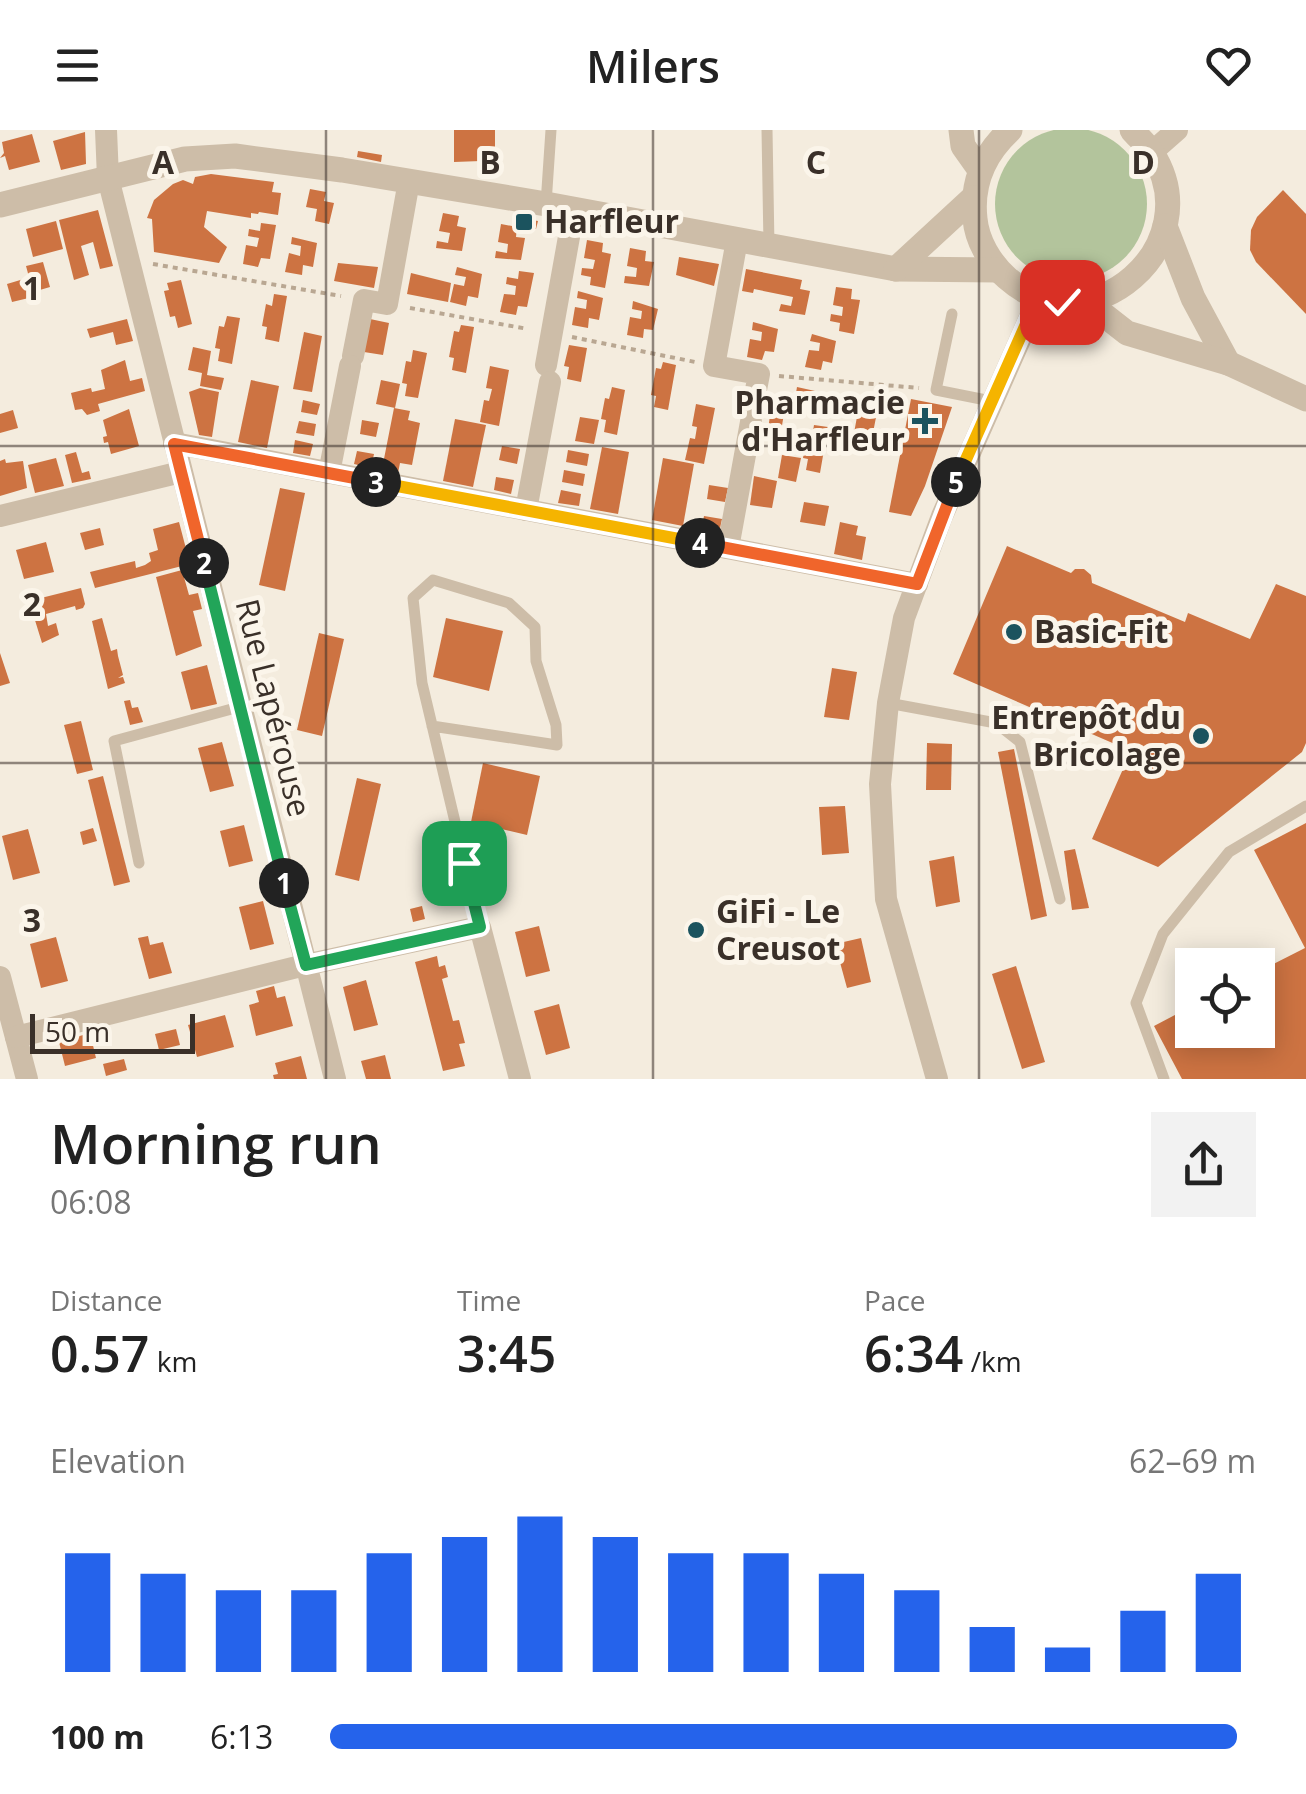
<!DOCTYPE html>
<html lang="en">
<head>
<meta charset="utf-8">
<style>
	body { margin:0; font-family:"Open Sans",sans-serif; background:#f2f2f2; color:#222; height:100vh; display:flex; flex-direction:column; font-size:38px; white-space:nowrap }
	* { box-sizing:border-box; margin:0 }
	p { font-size:32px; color:#767676 }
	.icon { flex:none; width:55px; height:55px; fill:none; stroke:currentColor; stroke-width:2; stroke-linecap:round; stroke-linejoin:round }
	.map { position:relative; height:949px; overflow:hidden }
	.panel { display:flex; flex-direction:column; background:#fff; flex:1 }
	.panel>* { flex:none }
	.buttons { position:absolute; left:1175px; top:818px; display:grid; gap:20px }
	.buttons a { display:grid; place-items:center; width:100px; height:100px; border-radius:0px; background:#fff; box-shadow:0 5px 25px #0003; font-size:50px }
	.scale { position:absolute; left:30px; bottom:25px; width:165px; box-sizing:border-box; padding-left:10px; border:5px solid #3a3029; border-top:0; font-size:28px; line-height:35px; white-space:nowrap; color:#3a3029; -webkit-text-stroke:8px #fbf5ea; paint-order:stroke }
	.pin { position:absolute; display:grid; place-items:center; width:85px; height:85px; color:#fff; margin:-42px; border-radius:20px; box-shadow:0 5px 15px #0006 }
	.km { position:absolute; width:50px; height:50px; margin:-25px; border-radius:50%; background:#222; color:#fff; font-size:28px; line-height:50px; text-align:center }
	.round { display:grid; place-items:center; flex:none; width:105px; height:105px; border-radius:0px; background:#f2f2f2 }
	.summary { display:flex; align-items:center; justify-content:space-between; height:170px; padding:0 50px }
	h1 { font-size:55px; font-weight:600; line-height:75px }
	.metrics { display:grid; grid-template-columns:repeat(3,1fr); gap:15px; height:170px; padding:10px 50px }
	.metrics div { display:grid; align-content:center }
	.metrics b { font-size:50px; font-weight:600 }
	.metrics small { font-size:28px; font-weight:400 }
	.metrics p { font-size:28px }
	.chart { height:280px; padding:20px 50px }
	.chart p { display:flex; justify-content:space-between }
	.chart svg { width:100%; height:180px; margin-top:10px; stroke:#2563eb; stroke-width:6 }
	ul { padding:0 50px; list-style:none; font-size:32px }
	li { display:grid; grid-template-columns:160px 120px 1fr; align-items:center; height:75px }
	li i { height:25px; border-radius:12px; background:#2563eb }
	header { display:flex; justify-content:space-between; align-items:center; height:130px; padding:0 50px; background:#fff; font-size:45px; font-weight:600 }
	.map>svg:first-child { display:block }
	.green { fill:#b3c49c }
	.building { fill:#cd7342 }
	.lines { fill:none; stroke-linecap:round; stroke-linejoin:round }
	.path { stroke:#b9a792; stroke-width:4; stroke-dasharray:5 5; stroke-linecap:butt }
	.service { stroke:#cdbda8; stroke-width:11 }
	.minor { stroke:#cdbda8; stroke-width:22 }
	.tertiary { stroke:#cdbda8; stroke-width:25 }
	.split-1-casing { stroke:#fff; stroke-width:20 }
	.split-2-casing { stroke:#fff; stroke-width:20 }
	.split-3-casing { stroke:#fff; stroke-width:20 }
	.split-4-casing { stroke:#fff; stroke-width:20 }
	.split-5-casing { stroke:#fff; stroke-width:20 }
	.split-6-casing { stroke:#fff; stroke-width:20 }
	.split-1 { stroke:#22a559; stroke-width:12 }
	.split-2 { stroke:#22a559; stroke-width:12 }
	.split-3 { stroke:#f0652b; stroke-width:12 }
	.split-4 { stroke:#f5b400; stroke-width:12 }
	.split-5 { stroke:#f0652b; stroke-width:12 }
	.split-6 { stroke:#f5b400; stroke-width:12 }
	.grid { fill:none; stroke:#3a3029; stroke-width:2.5; stroke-opacity:0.55 }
	.poi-dot { fill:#1b535e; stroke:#fbf5ea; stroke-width:4 }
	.labels { text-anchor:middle; stroke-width:10; stroke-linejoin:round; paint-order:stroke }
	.poi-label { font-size:32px; font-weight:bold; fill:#3a3029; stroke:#fbf5ea; text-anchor:start }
	.street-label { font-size:32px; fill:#3a3029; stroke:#fbf5ea }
	.grid-label { font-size:32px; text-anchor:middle; font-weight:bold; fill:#3a3029; stroke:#fbf5ea; stroke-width:10; stroke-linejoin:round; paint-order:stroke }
</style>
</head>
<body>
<header><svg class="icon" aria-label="menu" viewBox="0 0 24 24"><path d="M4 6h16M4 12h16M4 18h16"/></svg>Milers<svg class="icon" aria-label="heart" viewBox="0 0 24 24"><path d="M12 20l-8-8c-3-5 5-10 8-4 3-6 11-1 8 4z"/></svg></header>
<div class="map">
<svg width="1306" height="949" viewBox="0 0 1306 949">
	<rect width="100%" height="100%" fill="#f4ecde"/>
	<circle class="green" cx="1071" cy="74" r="76"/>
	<g class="building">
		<polygon points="454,0 495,0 495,19 481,19 481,31 454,32"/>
		<polygon points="85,2 86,34 61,40 53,11"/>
		<polygon points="32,4 40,32 9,40 5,26 0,28 4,23 2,12"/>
		<polygon points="358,21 382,25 381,32 357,27"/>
		<polygon points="211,44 274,52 272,62 281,63 278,85 259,82 258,84 251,83 251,88 207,81 204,97 227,117 219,133 154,122 152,89 147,88 154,70 173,54 183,50 193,54 195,47"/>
		<polygon points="310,59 326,62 324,71 334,73 329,94 315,91 317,79 306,77"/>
		<polygon points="1283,60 1306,84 1306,184 1256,132 1250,120 1251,100 1257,87"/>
		<polygon points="98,80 113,136 100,139 93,112 81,116 89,145 74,150 59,90"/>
		<polygon points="443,83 459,86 457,96 466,98 462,121 436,118 437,111 448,113 450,103 439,101"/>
		<polygon points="513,87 538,91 536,99 517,96 516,107 525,108 521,130 495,128 496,121 507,123 508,114 498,112 501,94 512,96"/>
		<polygon points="56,91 63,119 33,127 26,99"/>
		<polygon points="261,93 276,95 270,129 261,128 258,137 243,134 246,115 257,117 259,108 248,106 249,99 260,101"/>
		<polygon points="292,107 317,113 313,137 303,135 302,145 285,142 289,123 300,126 301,116 291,114"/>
		<polygon points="587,110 603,113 602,122 611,124 605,158 590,155 591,147 581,145 582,138 593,139 595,130 584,128"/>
		<polygon points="630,118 646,121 645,131 654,132 649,156 624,153 625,146 636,147 637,138 627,136"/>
		<polygon points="679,127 719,134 714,156 676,145"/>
		<polygon points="43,132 50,157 33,162 26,136"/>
		<polygon points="338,133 378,137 374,158 334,151"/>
		<polygon points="457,137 482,144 478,168 468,166 466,176 450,172 454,154 464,156 466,147 455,145"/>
		<polygon points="746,139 802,150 800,159 810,161 805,185 779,181 781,174 791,176 793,167 754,159 753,163 742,161"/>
		<polygon points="519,141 534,143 527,177 518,176 516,185 500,182 504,164 515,165 516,156 506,154 507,147 518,149"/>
		<polygon points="411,143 451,153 448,172 407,164"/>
		<polygon points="27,148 33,167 12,172 7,154"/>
		<polygon points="181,150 192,194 178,198 175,186 170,187 164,161 169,160 167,153"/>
		<polygon points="836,157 852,159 851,169 860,170 854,204 839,201 840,193 830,191 831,184 842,186 843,177 833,175"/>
		<polygon points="578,161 603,168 599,190 589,188 588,198 572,195 575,177 586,179 587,170 577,168"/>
		<polygon points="274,164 287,166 279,212 265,209 267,197 262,196 266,174 272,176"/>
		<polygon points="633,171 658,179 653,200 644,199 643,208 627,205 630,187 641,189 642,181 632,179"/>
		<polygon points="227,186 240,188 232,234 218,231 220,219 215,218 219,196 224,197"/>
		<polygon points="127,189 133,211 116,215 113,202 90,208 87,199"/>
		<polygon points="370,189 389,193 383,225 364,222"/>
		<polygon points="753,192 778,199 774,222 765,221 762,230 747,227 750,209 761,211 762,202 752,200"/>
		<polygon points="461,195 474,197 466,243 452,240 454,228 449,227 454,201 459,202"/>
		<polygon points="304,202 322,206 312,262 293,259"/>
		<polygon points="812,204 836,211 832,233 823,231 821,240 805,237 809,220 819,221 820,213 810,211"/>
		<polygon points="569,215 587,218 581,252 567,249 569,237 564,236"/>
		<polygon points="193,217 211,221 207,245 224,248 221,260 200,256 202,243 188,240"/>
		<polygon points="413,220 427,223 418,268 405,266 407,254 402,253 406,231 411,232"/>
		<polygon points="125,230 130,251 142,248 145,261 98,274 100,281 87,285 82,279 75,280 71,263 91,258 92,262 105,259 101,240"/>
		<polygon points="663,232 676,235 668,280 654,277 656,266 651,265 656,238 661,239"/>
		<polygon points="490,236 509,240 499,296 480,292 484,270 489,271 492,259 486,258"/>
		<polygon points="251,250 279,256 267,318 238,312"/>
		<polygon points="381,250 400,254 395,278 376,274"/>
		<polygon points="612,257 625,260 617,305 604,302 606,290 601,289 605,268 609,269"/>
		<polygon points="797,257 815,261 813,273 795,269"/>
		<polygon points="200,258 219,262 212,307 199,305 189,262"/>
		<polygon points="768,264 787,267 781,301 768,299 770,286 764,285"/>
		<polygon points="911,269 952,277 925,356 911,386 889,382"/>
		<polygon points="303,270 320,274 317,285 301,282"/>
		<polygon points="867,270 879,272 870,318 857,315 859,304 854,303 859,276 866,278"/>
		<polygon points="696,274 715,278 704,334 685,330 690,308 695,309 697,297 692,296"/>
		<polygon points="394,278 410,281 408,290 420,293 412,335 400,333 398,343 382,339"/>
		<polygon points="129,279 139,316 111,324 108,312 104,313 103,307 107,306 103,290"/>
		<polygon points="13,280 18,298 0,303 0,284"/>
		<polygon points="580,287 599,290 594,314 575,311"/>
		<polygon points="455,289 486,295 473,357 443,351"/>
		<polygon points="362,290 379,293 376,307 360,304"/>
		<polygon points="299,291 316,294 314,306 296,303"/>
		<polygon points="814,295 828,297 820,343 806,340 808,329 803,328 807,305 812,307"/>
		<polygon points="295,310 313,314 310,326 293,323"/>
		<polygon points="502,316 520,319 517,334 499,330"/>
		<polygon points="602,317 629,322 618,384 590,379"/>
		<polygon points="568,320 589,324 587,336 566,332"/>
		<polygon points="357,321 374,324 371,338 354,334"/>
		<polygon points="76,322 82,343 89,341 91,349 72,353 65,325"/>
		<polygon points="782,325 801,328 796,352 778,348"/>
		<polygon points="56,328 64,356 35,363 28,335"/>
		<polygon points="663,328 694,334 683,396 652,390"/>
		<polygon points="5,329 6,333 23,331 27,358 0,366 0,331"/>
		<polygon points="564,340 585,344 583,356 562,352"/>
		<polygon points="754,346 777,351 772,378 750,375"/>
		<polygon points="496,347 514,350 511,364 494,360"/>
		<polygon points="709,355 728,358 725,372 707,369"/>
		<polygon points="280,358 305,363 285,461 259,455"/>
		<polygon points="561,360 581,364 579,376 558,373"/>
		<polygon points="804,372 829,376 825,396 800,392"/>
		<polygon points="704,386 722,389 719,403 701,400"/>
		<polygon points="179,392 190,434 95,458 90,442 135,431 136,438 145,435 151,431 149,423 158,420 153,399"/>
		<polygon points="840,392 858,396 856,405 866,407 862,430 834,424"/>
		<polygon points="100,398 104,415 85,420 80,403"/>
		<polygon points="46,412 54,442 24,449 16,420"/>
		<polygon points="1007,416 1071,443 1075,439 1084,439 1091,445 1092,453 1185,492 1188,483 1250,509 1276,454 1306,466 1306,613 1302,622 1158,737 1092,709 1131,621 953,544"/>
		<polygon points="182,440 189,465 198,463 202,479 193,481 202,516 176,526 156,447"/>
		<polygon points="81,458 85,474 83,478 76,480 75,476 46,484 48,496 56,493 59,505 42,513 34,487 37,486 33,470"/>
		<polygon points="102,488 111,521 117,519 118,526 123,545 118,548 123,547 125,553 108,559 92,491"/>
		<polygon points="446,488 503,501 489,561 433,547"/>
		<polygon points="319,503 344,509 322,606 297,600"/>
		<polygon points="0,523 10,553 0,556"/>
		<polygon points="207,535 217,574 191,580 181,542"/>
		<polygon points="832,538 857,542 849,590 824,587"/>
		<polygon points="130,570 132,578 138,577 143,592 130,595 124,571"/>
		<polygon points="81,591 93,640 77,644 64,595"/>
		<polygon points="222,612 234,656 210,662 198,618"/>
		<polygon points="927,613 952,614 951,660 926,660"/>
		<polygon points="1014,619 1047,786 1031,790 998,622"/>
		<polygon points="483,633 540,646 527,705 471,692"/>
		<polygon points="103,646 130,752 114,756 88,650"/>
		<polygon points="357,648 381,654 359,751 335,745"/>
		<polygon points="845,676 849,723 822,725 819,677"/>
		<polygon points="1306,693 1306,949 1182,949 1154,896 1192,876 1192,900 1258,900 1258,842 1305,818 1254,720"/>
		<polygon points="244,695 253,731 229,737 220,701"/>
		<polygon points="93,698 97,711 83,715 80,702"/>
		<polygon points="28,699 40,743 13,750 2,706"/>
		<polygon points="1075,719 1089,778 1072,780 1064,721"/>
		<polygon points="954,726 960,772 936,777 929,731"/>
		<polygon points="263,771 274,814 250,820 239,777"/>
		<polygon points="422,776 425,789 413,792 410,779"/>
		<polygon points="539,796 550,841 526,847 515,802"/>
		<polygon points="148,806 150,815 163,812 172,843 149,849 138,808"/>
		<polygon points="56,807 68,851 41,858 30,814"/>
		<polygon points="861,808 871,852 847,858 835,814"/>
		<polygon points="437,826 439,837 445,835 448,847 442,849 453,891 459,890 465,913 459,914 465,936 443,941 415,832"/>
		<polygon points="1016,836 1045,932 1022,939 992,844"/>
		<polygon points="366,850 378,895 354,901 343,857"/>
		<polygon points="274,856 277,868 285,866 293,896 256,906 249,875 259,872 256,861"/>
		<polygon points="559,874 570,918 546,925 534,881"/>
		<polygon points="225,885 234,917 197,927 188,895"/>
		<polygon points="176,899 180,915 159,920 155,904"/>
		<polygon points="90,903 96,928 65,936 59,912"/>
		<polygon points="385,925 391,949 366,949 361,931"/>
		<polygon points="301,926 307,949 274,949 273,945 278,944 275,933"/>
		<polygon points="124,929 127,940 106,946 103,934"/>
	</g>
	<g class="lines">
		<g class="path">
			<polyline points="153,134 341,166"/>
			<polyline points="410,178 528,199"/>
			<polyline points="572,207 695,232"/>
			<polyline points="779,246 919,258"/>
		</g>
		<g class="service">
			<polyline points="767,0 769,116"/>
			<polyline points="546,74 551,0"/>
			<polyline points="952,184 936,260 991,271"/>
			<polyline points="888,573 996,593 1020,612 1060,769"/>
			<polyline points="432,596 557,615 556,595 536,531 535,497 509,473 433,450 413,468 422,553 480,797"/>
			<polyline points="139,733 114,611 239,577"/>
			<polyline points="1164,949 1136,873 1163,804 1229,722 1306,676"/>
		</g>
		<g class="minor">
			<polyline points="106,0 108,48 335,949"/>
			<polyline points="1152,22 1177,0"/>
			<polyline points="737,110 714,236 759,244 752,281"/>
			<polyline points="353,226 364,170 387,174 409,51"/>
			<polyline points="546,235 574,79"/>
			<polyline points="174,313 917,454"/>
			<polyline points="329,343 350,236"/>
			<polyline points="526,380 550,252"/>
			<polyline points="0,386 181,342"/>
			<polyline points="728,418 751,292"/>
			<polyline points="0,847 27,949"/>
			<polyline points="16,907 305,835 480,797 520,949"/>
			<polyline points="937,949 886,769 880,654 888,573 904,488 942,386 1039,167"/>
		</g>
		<g class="tertiary">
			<polyline points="961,0 963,16 980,40"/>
			<path d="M1010 0C984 24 971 53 975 89 977 111 990 133 1007 148 1090 221 1211 115 1152 23 1147 15 1138 7 1132 0"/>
			<polyline points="0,75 185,29 235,26 342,40 546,74 896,139 998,140"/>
			<polyline points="1165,96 1193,168 1228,233"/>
			<polyline points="896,139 973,68"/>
			<polyline points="1086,171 1127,203 1228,233 1306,269"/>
		</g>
	</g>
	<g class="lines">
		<defs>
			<polyline id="split-1" points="284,753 306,835 480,797 464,733"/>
			<polyline id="split-2" points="204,433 284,753"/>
			<polyline id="split-3" points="204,433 174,314 376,352"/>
			<polyline id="split-4" points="376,352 700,413"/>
			<polyline id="split-5" points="700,413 917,454 956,352"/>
			<polyline id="split-6" points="956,352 1038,167 1062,172"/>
		</defs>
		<use href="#split-1" class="split-1-casing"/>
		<use href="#split-2" class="split-2-casing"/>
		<use href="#split-3" class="split-3-casing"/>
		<use href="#split-4" class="split-4-casing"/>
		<use href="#split-5" class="split-5-casing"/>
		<use href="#split-6" class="split-6-casing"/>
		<use href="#split-1" class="split-1"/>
		<use href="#split-2" class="split-2"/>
		<use href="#split-3" class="split-3"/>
		<use href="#split-4" class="split-4"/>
		<use href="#split-5" class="split-5"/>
		<use href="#split-6" class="split-6"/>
	</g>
	<path class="grid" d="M326 0V949M653 0V949M979 0V949M0 316H1306M0 633H1306"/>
	<g class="poi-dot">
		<rect x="514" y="82" width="20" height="20" rx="5"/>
		<path d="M920 276h10v10h10v10h-10v10h-10v-10h-10v-10h10z"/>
		<circle cx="1014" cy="502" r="10"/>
		<circle cx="1201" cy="606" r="10"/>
		<circle cx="696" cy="800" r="10"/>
	</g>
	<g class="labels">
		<g class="poi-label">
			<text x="544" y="103">Harfleur</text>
			<text x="905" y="284" text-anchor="end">Pharmacie<tspan x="905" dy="37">d'Harfleur</tspan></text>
			<text x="1034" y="513">Basic-Fit</text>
			<text x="1181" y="599" text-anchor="end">Entrepôt du<tspan x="1181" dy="37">Bricolage</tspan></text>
			<text x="716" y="793">GiFi - Le<tspan x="716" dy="37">Creusot</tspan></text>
		</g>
		<g class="street-label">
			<text transform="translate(273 578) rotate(76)" y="11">Rue Lapérouse</text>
		</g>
	</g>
	<g class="grid-label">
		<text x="163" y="44">A</text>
		<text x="490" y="44">B</text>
		<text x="816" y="44">C</text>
		<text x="1143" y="44">D</text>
		<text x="32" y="170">1</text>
		<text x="32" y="486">2</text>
		<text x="32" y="802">3</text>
	</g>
</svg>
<div class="buttons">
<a><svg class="icon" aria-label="locate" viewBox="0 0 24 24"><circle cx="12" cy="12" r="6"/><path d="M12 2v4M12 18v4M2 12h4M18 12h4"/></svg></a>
</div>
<div class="scale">50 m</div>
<div class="pin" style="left:464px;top:733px;background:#1e9e55"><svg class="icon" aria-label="arrive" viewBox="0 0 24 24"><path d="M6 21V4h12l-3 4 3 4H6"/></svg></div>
<div class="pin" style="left:1062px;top:172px;background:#d93025"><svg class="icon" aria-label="check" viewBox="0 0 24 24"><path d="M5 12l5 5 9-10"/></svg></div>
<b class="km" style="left:284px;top:753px">1</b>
<b class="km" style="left:204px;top:433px">2</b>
<b class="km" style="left:376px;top:352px">3</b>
<b class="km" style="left:700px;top:413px">4</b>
<b class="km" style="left:956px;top:352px">5</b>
</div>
<section class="panel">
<div class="summary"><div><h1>Morning run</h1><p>06:08</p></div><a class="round"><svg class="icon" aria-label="share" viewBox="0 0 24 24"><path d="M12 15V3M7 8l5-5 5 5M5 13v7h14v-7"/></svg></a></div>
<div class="metrics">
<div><p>Distance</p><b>0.57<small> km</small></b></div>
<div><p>Time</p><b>3:45</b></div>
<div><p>Pace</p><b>6:34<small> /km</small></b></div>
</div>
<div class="chart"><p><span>Elevation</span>62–69 m</p>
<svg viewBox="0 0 160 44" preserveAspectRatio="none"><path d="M5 44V15M15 44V20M25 44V24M35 44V24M45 44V15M55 44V11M65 44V6M75 44V11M85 44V15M95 44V15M105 44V20M115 44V24M125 44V33M135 44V38M145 44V29M155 44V20"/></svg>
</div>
<ul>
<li><b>100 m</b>6:13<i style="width:98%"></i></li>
</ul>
</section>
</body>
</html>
